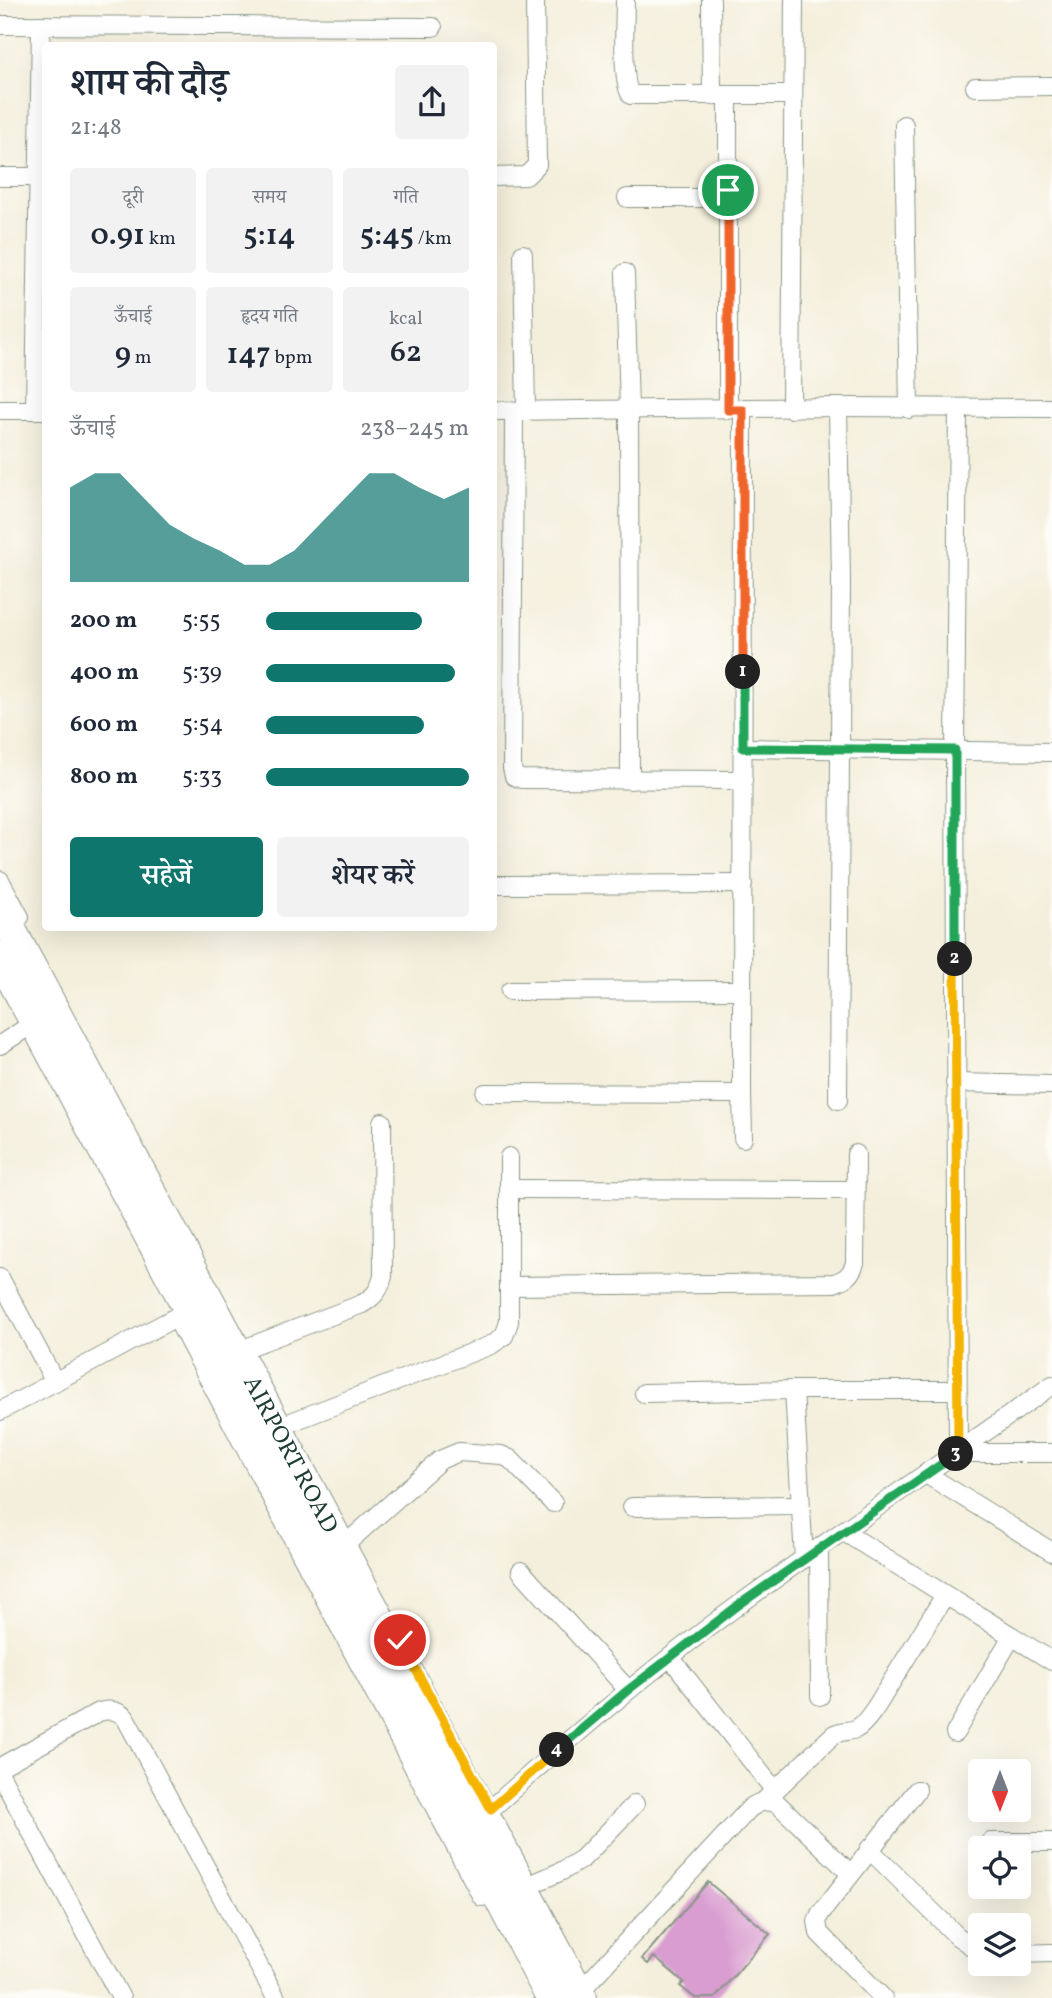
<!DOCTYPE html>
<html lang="hi">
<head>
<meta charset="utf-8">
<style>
	body { margin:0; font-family:Vollkorn,"Noto Serif Devanagari",serif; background:#f2f2f3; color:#1f2937; height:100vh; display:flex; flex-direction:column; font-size:26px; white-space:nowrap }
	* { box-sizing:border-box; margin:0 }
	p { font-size:23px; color:#747a83 }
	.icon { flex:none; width:38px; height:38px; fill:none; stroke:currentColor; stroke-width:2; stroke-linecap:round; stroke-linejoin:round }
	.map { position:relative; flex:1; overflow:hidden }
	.panel { position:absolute; left:42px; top:42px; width:455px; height:889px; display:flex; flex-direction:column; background:#fff; border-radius:7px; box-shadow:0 7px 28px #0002 }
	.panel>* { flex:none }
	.needle { width:46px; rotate:180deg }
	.fabs { position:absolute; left:968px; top:1759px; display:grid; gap:14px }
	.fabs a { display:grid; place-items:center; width:63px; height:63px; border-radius:7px; background:#fff; box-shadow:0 7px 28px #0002; font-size:35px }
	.pin { position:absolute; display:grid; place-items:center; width:60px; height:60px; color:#fff; margin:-30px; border:4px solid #fff; border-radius:50%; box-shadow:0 2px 7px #0007 }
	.km { position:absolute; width:35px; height:35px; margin:-18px; border-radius:50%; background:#222; color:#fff; font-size:19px; line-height:35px; text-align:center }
	.round { display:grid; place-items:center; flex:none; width:74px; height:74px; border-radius:7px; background:#f2f2f3 }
	.head { display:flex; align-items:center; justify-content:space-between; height:119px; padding:0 28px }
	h1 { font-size:38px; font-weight:600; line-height:52px }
	.stats { display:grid; grid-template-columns:repeat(3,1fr); gap:10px; height:119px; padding:7px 28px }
	.stats div { display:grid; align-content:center; border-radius:7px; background:#f2f2f3; text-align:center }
	.stats b { font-size:30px; font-weight:600 }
	.stats small { font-size:19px; font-weight:400 }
	.stats p { font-size:19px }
	.chart { height:196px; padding:14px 28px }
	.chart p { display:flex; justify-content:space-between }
	.chart svg { width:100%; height:126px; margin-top:7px; fill:#0f766e; opacity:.7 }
	.primary-button { display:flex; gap:14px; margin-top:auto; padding:14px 28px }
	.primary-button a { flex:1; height:80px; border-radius:7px; background:#0f766e; color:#fff; font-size:28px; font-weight:600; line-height:80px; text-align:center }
	.primary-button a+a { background:#f2f2f3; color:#1f2937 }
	ul { padding:0 28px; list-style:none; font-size:23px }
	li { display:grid; grid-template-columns:112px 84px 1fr; align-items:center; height:52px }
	li i { height:18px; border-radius:9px; background:#0f766e }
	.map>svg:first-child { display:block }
	.building { fill:#d99dd1 }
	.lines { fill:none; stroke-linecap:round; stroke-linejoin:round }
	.minor-casing { stroke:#8a9688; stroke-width:20 }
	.trunk-casing { stroke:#8a9688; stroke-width:32 }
	.minor { stroke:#fff; stroke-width:18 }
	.trunk { stroke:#fff; stroke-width:30 }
	.split-1-casing { stroke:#fff; stroke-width:14 }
	.split-2-casing { stroke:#fff; stroke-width:14 }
	.split-3-casing { stroke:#fff; stroke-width:14 }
	.split-4-casing { stroke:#fff; stroke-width:14 }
	.split-5-casing { stroke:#fff; stroke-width:14 }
	.split-1 { stroke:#f0652b; stroke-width:9 }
	.split-2 { stroke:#22a559; stroke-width:9 }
	.split-3 { stroke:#f5b400; stroke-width:9 }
	.split-4 { stroke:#22a559; stroke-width:9 }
	.split-5 { stroke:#f5b400; stroke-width:9 }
	.labels { text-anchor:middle; stroke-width:5; stroke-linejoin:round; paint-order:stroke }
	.street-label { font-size:24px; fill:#1f3d34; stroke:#fdfcf7 }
</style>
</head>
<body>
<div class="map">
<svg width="1052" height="1998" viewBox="0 0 1052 1998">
	<rect width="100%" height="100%" fill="#fdfcf7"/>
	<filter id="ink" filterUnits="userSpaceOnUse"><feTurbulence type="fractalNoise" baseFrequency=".0143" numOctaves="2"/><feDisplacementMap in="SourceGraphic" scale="14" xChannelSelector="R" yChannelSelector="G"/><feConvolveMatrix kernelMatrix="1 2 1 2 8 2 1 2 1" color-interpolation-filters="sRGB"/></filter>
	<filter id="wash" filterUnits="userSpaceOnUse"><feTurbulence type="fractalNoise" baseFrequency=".00686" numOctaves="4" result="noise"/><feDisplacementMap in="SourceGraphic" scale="28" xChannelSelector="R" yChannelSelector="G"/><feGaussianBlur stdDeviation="1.57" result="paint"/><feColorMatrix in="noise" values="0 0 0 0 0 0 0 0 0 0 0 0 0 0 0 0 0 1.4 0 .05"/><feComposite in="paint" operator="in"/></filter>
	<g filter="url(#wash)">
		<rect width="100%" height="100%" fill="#f4efdc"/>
		<g id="blocks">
			<polygon class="building" points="708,1882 770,1934 715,1998 695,1998 680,1986 684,1982 654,1957 648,1964 642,1959"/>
		</g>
	</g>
	<g filter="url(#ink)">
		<use href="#blocks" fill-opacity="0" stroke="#8a9688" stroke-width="2"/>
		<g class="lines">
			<defs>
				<g id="minor">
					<path d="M625 0C625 18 621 83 631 95H793"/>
					<polyline points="711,0 712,96"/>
					<polyline points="0,25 433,27"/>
					<polyline points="975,87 1052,86"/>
					<polyline points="728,96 728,410"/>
					<polyline points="904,125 909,409"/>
					<polyline points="0,177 39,177"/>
					<polyline points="494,177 526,176 537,165 535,0"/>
					<polyline points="627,198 728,198"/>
					<polyline points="523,254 526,411"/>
					<polyline points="625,273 629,410 630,780"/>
					<polyline points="838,407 841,580 838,1100"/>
					<polyline points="791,409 794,0"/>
					<polyline points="958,409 955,750 958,1453 1052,1453"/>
					<polyline points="0,410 45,410"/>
					<polyline points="35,410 41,25"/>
					<polyline points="494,411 838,407 1052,408"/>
					<polyline points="514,412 512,768 514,776 521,779 743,780"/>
					<polyline points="743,748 1052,752"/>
					<polyline points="0,880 20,917"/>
					<polyline points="495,885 743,884"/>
					<polyline points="510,991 742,990"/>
					<polyline points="0,1045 23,1030"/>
					<polyline points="955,1083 1052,1085"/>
					<polyline points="485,1093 742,1094 743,410"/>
					<polyline points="742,1094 743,1138"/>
					<polyline points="509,1189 855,1190"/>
					<polyline points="0,1278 55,1382"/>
					<path d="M509 1286 834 1283C846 1279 851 1275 855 1263L856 1154"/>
					<polyline points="178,1321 482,1897"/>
					<path d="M246 1348 362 1304C374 1297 380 1290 383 1276L382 1122"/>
					<polyline points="794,1390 957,1390"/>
					<polyline points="644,1393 794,1390 804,1559"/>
					<polyline points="0,1411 176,1317"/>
					<polyline points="286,1424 491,1345 504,1336 509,1322 509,1157"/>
					<polyline points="926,1474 1052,1552"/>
					<polyline points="632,1507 800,1505"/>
					<polyline points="844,1532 1052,1661"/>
					<polyline points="348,1542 440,1460 459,1452 501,1455 510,1459 553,1503"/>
					<polyline points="819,1548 820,1696"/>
					<polyline points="521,1571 628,1690"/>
					<polyline points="670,1657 775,1791"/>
					<polyline points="955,1733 1012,1636"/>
					<path d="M0 1767 99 1712C109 1709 117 1710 125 1717L276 1998"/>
					<polyline points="0,1774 121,1998"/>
					<path d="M764 1801 833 1735C841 1730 848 1732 856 1729 864 1725 871 1714 876 1707L945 1595"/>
					<path d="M491 1809C571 1737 653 1667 740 1604 843 1529 949 1459 1052 1385"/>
					<polyline points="990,1842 1052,1842"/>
					<polyline points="869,1849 957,1936 980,1952"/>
					<polyline points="532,1884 562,1871 582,1859 635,1804"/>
					<polyline points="1018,1954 1052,1953"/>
					<path d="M587 1984 750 1808C759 1802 767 1799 778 1804L850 1873"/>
					<polyline points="883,1998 819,1933 817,1921 820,1914 917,1790"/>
				</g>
				<g id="trunk">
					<path id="s1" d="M0 909 582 1998"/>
					<polyline points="0,957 367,1643 551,1998"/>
				</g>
			</defs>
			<use href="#minor" class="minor-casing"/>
			<use href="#trunk" class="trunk-casing"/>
			<use href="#minor" class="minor"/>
			<use href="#trunk" class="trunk"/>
		</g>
	</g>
	<g class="lines" filter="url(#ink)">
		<defs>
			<polyline id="split-1" points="728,190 728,410 743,410 743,672"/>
			<polyline id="split-2" points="743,672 743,748 955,750 955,959"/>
			<polyline id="split-3" points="955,959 958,1453 956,1454"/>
			<polyline id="split-4" points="557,1750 628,1690 740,1604 956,1454"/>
			<polyline id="split-5" points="400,1640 491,1809 557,1750"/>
		</defs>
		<use href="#split-1" class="split-1-casing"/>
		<use href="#split-2" class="split-2-casing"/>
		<use href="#split-3" class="split-3-casing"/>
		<use href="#split-4" class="split-4-casing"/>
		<use href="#split-5" class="split-5-casing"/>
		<use href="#split-1" class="split-1"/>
		<use href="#split-2" class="split-2"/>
		<use href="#split-3" class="split-3"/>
		<use href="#split-4" class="split-4"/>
		<use href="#split-5" class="split-5"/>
	</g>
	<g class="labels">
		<g class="street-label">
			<text dy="8" stroke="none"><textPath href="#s1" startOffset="618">AIRPORT ROAD</textPath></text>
		</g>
	</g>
</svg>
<div class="fabs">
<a><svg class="needle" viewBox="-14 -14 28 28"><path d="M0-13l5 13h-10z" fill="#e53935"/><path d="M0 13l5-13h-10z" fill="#747a83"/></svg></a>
<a><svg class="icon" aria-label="locate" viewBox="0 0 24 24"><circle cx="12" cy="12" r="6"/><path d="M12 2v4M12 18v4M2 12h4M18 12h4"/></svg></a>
<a><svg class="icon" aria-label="layers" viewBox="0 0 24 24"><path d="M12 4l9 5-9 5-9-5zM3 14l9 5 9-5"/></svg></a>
</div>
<div class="pin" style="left:728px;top:190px;background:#1e9e55"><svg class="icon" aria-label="arrive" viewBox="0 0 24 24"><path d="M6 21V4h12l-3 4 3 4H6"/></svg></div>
<div class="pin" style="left:400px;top:1640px;background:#d93025"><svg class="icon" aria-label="check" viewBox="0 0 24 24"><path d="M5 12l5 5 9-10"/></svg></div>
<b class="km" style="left:743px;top:672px">1</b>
<b class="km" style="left:955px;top:959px">2</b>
<b class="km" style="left:956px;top:1454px">3</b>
<b class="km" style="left:557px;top:1750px">4</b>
<section class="panel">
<div class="head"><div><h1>शाम की दौड़</h1><p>21:48</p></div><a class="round"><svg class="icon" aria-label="share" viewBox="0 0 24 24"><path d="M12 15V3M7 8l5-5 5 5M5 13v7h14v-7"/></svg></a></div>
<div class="stats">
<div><p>दूरी</p><b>0.91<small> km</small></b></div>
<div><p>समय</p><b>5:14</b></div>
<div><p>गति</p><b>5:45<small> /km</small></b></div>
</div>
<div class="stats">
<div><p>ऊँचाई</p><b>9<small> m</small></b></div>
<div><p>हृदय गति</p><b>147<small> bpm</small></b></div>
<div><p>kcal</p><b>62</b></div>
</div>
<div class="chart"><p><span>ऊँचाई</span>238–245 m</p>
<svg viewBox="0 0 160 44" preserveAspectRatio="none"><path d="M0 44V11L10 6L20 6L30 15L40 24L50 29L60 33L70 38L80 38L90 33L100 24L110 15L120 6L130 6L140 11L150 15L160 11V44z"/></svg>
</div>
<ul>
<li><b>200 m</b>5:55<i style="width:77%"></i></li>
<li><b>400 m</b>5:39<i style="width:93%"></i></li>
<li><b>600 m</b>5:54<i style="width:78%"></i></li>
<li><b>800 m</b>5:33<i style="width:100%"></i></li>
</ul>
<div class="primary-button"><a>सहेजें</a><a>शेयर करें</a></div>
</section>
</div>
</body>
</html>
